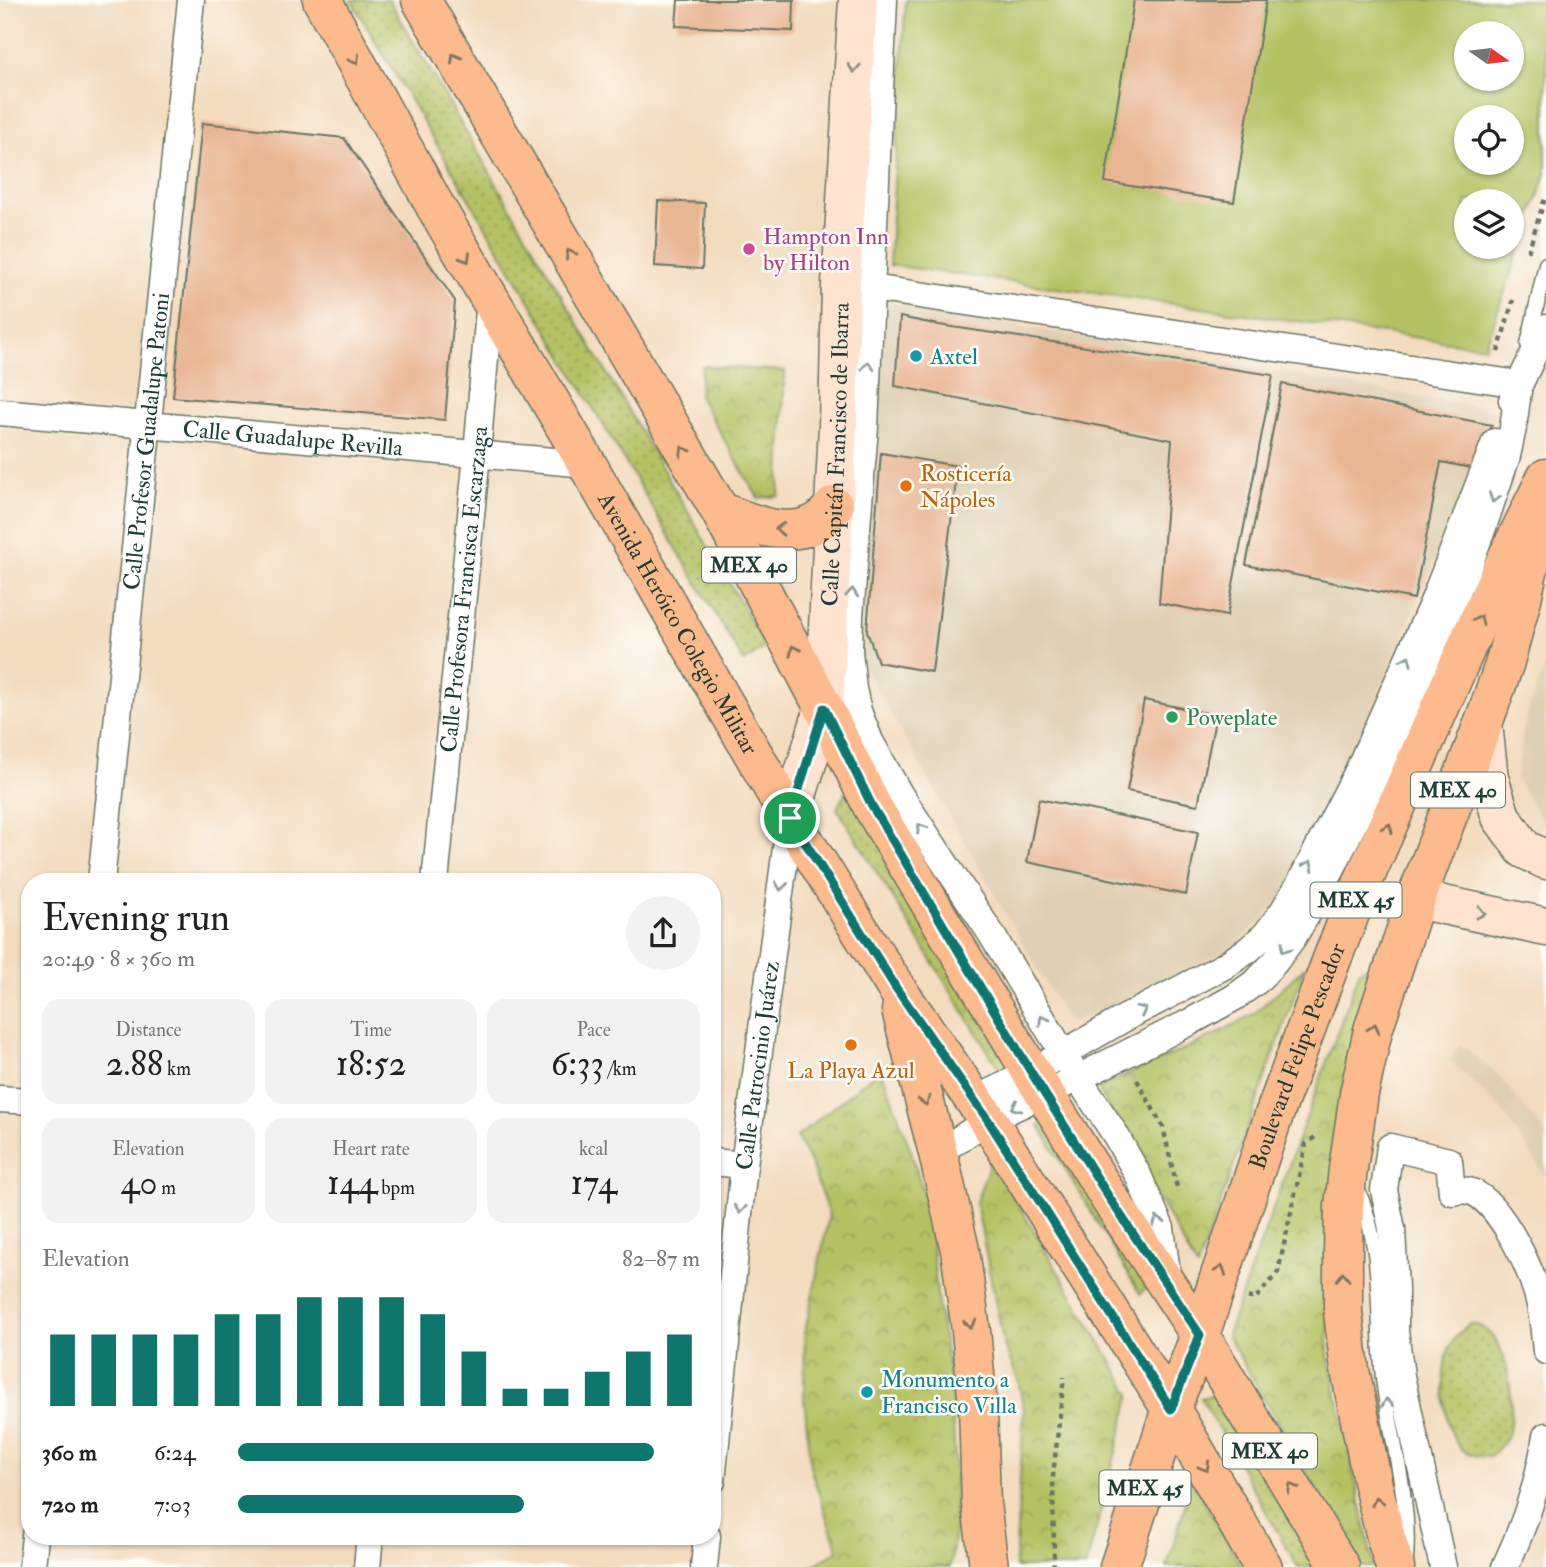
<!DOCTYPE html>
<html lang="en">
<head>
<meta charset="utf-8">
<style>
  :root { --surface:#fff; --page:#f2f2f2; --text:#222; --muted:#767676; --accent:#0f766e }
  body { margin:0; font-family:"IM FELL Double Pica",serif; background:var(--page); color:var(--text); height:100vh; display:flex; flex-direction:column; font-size:26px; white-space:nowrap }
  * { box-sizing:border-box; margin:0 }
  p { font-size:23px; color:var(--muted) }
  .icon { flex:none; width:38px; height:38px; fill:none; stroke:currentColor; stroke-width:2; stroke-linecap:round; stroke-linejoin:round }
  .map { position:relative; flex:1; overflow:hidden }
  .side { position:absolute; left:21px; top:873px; width:700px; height:672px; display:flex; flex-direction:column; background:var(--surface); border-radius:28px; box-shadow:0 2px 5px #0004 }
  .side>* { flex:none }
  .needle { width:46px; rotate:104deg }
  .buttons { position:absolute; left:1454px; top:21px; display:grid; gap:14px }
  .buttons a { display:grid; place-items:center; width:70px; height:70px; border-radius:50%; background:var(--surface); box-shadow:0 2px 5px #0004; font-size:35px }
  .pin { position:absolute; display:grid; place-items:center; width:60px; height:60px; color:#fff; margin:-30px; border:4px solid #fff; border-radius:50%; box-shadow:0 2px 7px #0007 }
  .round { display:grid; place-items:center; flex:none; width:74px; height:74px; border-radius:37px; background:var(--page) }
  .summary { display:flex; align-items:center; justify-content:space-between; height:119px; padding:0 21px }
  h1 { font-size:38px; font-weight:600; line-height:52px }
  .stats { display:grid; grid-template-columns:repeat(3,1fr); gap:10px; height:119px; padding:7px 21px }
  .stats div { display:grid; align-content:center; border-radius:18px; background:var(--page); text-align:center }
  .stats b { font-size:35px; font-weight:600 }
  .stats small { font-size:19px; font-weight:400 }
  .stats p { font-size:19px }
  .chart { height:196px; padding:14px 21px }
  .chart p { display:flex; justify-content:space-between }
  .chart svg { width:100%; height:126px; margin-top:7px; stroke:var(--accent); stroke-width:6 }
  ul { padding:0 21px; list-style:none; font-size:23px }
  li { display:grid; grid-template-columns:112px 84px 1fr; align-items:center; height:52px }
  li i { height:18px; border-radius:9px; background:var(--accent) }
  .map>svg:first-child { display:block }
</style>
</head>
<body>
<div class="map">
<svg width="1546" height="1567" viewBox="0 0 1546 1567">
  <defs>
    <pattern id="grass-dots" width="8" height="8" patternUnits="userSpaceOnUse" patternTransform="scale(1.75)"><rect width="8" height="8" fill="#b5c264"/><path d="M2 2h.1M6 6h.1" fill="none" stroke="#939f53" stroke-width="1.8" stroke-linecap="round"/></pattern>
    <pattern id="park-crowns" width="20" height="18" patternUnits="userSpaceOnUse" patternTransform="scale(1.75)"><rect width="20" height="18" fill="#b5c264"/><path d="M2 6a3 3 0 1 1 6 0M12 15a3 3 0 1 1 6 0" fill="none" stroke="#939f53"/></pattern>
  </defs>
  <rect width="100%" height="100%" fill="#fdfcf7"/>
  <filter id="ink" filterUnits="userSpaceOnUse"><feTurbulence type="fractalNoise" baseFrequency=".0143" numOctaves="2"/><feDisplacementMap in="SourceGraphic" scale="14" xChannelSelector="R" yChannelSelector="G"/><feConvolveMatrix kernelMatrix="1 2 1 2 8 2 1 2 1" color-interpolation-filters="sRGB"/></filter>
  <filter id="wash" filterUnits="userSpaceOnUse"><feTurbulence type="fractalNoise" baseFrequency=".00686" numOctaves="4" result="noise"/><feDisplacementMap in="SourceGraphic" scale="28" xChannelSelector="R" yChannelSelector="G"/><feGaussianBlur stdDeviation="1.57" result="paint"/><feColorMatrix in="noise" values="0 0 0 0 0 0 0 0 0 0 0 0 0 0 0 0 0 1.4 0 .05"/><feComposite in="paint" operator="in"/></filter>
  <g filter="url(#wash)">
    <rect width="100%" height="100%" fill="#f3dbbe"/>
    <g fill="#dfcfb2">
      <path d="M886,303L1497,411L1318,838L1290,888L1237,946L1149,989L1069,1023L858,657Z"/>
      <path d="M1546,664V826L1516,779L1526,716Z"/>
      <path d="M1460,1044L1497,1074L1546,1133V1177L1502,1110L1449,1060Z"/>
    </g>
    <g fill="url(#grass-dots)" stroke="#6a804c" stroke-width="2">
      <path d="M351,0H389L766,646L744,662Z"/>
      <path d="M848,787L1017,1064L1003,1075L837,808Z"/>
      <path d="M1050,1117L1151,1284L1140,1294L1039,1125Z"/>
      <path d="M1469,1324C1472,1325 1476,1324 1479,1326C1510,1337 1517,1410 1507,1436C1503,1445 1497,1450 1490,1457C1481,1457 1471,1456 1464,1451C1444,1437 1440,1377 1447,1355C1450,1343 1459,1332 1469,1324Z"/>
      <path d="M1218,1394L1319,1567H1298L1201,1398Z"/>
    </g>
    <g fill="url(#park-crowns)" stroke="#6a804c" stroke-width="2">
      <path d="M702,366L785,371L779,496L758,498L699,396Z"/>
      <path d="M1379,963L1329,1230L1328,1354L1374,1567H1362L1227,1335L1360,970Z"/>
      <path d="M1305,967L1197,1268L1098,1088L1217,1034L1254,1014Z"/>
      <path d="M881,1069L910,1148L928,1209L938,1305L951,1384L955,1463V1531L950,1567H815L814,1565L838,1551L811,1470L804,1397L805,1332L829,1215L811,1165L797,1137Z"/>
      <path d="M991,1159L1131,1394L1086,1567H1015L1024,1410L1018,1380L1004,1345L976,1203Z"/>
      <path d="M1192,1481L1242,1567H1167Z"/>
    </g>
    <path fill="#b5c264" stroke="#6a804c" stroke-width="2" fill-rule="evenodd" d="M906,0H1546V174L1485,347L889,265ZM1466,33H1512V79H1466ZM1466,117H1512V163H1466ZM1466,201H1512V247H1466Z"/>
    <g id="blocks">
      <g fill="#e9b693">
        <path d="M678,0H794L793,31L676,26Z"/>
        <path d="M1134,0H1266L1234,202L1105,182Z"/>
        <path d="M202,123L344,138L455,301L445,420L173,397Z"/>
        <path d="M658,201L705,203L702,269L655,266Z"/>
        <path d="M900,317L939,325L1273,375L1227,616L1159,603L1172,440L895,386Z"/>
        <path d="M1282,384L1492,425L1476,469L1441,462L1414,599L1246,565Z"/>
        <path d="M881,453L958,466L932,672L878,662L867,631Z"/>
        <path d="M1144,700L1216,715L1198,805L1127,791Z"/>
        <path d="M1039,799L1198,832L1186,895L1027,862Z"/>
      </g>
    </g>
  </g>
  <g filter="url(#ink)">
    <use href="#blocks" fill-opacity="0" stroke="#697464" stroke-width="2"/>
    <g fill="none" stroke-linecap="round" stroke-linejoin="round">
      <g stroke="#697464" stroke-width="17">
        <g id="lane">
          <path d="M1528,344L1546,264"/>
          <path d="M1357,1189C1385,1248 1376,1315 1383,1378C1390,1439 1411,1498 1406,1559"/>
        </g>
      </g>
      <g stroke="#697464" stroke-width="29">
        <g id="street">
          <path d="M884,0L865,427L850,616L849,651L853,689L858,711L870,741L900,795L990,932L1078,1078L1115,1134L1138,1175L1161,1228L1168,1280"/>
          <path d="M841,285L872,288L1519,384L1513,428L1507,456L1482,530L1462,583L1406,714L1334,864L1315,901L1292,939L1275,962L1257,981L1235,997L1190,1022L1078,1078L988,1120L938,1153"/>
          <path d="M1512,400L1546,328"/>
          <path id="s1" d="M0,412L587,464"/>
          <path id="s2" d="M101,882L191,0"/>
          <path id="s3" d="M435,882L477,454L490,298"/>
          <path d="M0,1099L30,1101"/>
          <path d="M974,1100L1031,1072L1125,1018L1224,966L1248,950L1266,934L1283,911L1300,883L1358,771L1434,600L1495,442"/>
          <path d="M712,1162L744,1165"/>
          <path id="s4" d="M712,1481L744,1165L790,818"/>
          <path d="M32,1567L35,1536"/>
          <path d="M367,1567L370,1536"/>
          <path d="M704,1567L707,1536"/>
          <path d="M1443,1567L1401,1376L1395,1331V1288L1392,1229L1384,1190L1390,1147L1449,1161L1452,1192C1457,1191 1464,1190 1469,1191C1497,1198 1527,1261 1535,1287C1542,1307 1544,1330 1546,1351"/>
          <path d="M1505,1567C1525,1525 1539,1482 1546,1436"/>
        </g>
      </g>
      <g stroke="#697464" stroke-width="41">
        <g id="secondary">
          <path d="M1483,724L1489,778L1501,817L1524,849L1546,860"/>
          <path id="s5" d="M790,818L824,708L838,426L841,285L858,0"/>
          <path d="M1416,899L1546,927"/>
        </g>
      </g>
      <g stroke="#697464" stroke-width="41">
        <g id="primary">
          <path id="s6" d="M322,0L434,204L587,464L790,818L896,988L988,1120L1171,1409L1263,1567"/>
          <path d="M421,0L720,511L824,708L872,806L1031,1072L1110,1199L1200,1335L1340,1567"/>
          <path d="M720,511C750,523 787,540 818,522C824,518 829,511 834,506"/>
          <path d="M901,1010L938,1153L960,1250L971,1330L978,1407L981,1504L989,1567"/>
          <path id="s7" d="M1119,1567L1171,1409L1200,1335L1274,1115L1332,959L1362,884L1471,637L1504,564L1546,478"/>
          <path d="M1395,1567L1386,1538L1373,1485L1350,1370L1343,1312V1251L1344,1206L1348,1169L1359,1094L1373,1030L1416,899L1483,724L1504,665L1522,599L1538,526"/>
        </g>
      </g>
      <g stroke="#697464" stroke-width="4.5" stroke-dasharray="5 5" stroke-linecap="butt">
        <path d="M1528,252L1546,195"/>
        <path d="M1498,352L1513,300"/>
        <path d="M1137,1080L1163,1127L1178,1192"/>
        <path d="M1248,1297L1255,1299L1278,1272L1306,1144L1319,1134"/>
        <path d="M1052,1567L1054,1563L1053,1476L1064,1377"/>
      </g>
      <use href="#lane" stroke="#fff" stroke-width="14"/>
      <use href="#street" stroke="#fff" stroke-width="26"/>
      <use href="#secondary" stroke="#fee3d1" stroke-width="38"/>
      <use href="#primary" stroke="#fcba8d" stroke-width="38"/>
    </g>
    <defs><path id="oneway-chevron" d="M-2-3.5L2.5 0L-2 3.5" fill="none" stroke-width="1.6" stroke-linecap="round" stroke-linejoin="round" transform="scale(1.75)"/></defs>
    <g stroke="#82755c">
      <use href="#oneway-chevron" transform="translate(455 58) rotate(-120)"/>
      <use href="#oneway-chevron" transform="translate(355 60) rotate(61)"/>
      <use href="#oneway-chevron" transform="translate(570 254) rotate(-120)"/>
      <use href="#oneway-chevron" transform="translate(466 258) rotate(59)"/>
      <use href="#oneway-chevron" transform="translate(684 451) rotate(-121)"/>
      <use href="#oneway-chevron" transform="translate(780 529) rotate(-176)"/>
      <use href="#oneway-chevron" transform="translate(1479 620) rotate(-66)"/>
      <use href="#oneway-chevron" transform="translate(794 650) rotate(-118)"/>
      <use href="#oneway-chevron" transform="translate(1388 828) rotate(-66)"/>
      <use href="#oneway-chevron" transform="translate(1374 1028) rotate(-74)"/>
      <use href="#oneway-chevron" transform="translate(925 1101) rotate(76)"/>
      <use href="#oneway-chevron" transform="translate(1221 1270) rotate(-72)"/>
      <use href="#oneway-chevron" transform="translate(1343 1277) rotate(-90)"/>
      <use href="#oneway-chevron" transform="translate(970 1324) rotate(83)"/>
      <use href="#oneway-chevron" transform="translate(1205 1467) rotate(60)"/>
      <use href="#oneway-chevron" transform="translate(1292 1488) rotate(-121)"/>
      <use href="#oneway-chevron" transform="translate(1377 1501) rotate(-104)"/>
    </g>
    <g stroke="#8e9082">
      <use href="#oneway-chevron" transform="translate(854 68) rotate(93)"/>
      <use href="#oneway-chevron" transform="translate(1481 913) rotate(12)"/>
    </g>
    <g stroke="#8f9e9a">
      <use href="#oneway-chevron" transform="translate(868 366) rotate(-87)"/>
      <use href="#oneway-chevron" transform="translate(1494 498) rotate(109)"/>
      <use href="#oneway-chevron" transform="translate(852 593) rotate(-86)"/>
      <use href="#oneway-chevron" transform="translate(1407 660) rotate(-66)"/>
      <use href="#oneway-chevron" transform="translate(921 828) rotate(-122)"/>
      <use href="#oneway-chevron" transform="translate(1309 865) rotate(-64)"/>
      <use href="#oneway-chevron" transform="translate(781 886) rotate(98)"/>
      <use href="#oneway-chevron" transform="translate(1285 948) rotate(126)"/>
      <use href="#oneway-chevron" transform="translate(1142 1010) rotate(-27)"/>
      <use href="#oneway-chevron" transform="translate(1043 1020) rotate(-121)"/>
      <use href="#oneway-chevron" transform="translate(1016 1107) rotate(155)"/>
      <use href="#oneway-chevron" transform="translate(740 1209) rotate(96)"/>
      <use href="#oneway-chevron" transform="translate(1158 1221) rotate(-108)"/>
      <use href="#oneway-chevron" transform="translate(1387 1403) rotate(-98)"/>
    </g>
  </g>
  <g fill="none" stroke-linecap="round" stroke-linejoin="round" filter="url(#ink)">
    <g stroke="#fff" stroke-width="14">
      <path id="route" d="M824,708L872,806L1031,1072L1110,1199L1200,1335L1171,1409L988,1120L896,988L790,818Z"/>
    </g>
    <use href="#route" stroke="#0f766e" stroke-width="9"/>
  </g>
  <circle fill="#d1479c" stroke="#fdfcf7" stroke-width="2.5" cx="749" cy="249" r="7"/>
  <g fill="#0f9aa8" stroke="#fdfcf7" stroke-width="2.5">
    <circle cx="916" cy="356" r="7"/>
    <circle cx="867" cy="1392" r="7"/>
  </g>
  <g fill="#e8710a" stroke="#fdfcf7" stroke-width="2.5">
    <circle cx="906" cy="486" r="7"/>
    <circle cx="851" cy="1045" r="7"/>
  </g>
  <circle fill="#2e9e5b" stroke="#fdfcf7" stroke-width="2.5" cx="1172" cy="717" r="7"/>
  <g text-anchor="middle" stroke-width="5" stroke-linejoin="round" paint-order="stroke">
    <g fill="#fdfcf7" stroke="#62766e" stroke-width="2">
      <rect x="702" y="547.5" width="94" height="35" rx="5"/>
      <rect x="1411" y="772.5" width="94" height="35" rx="5"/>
      <rect x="1310.5" y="882.5" width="91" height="35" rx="5"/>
      <rect x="1223" y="1433.5" width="94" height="35" rx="5"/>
      <rect x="1099.5" y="1470.5" width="91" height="35" rx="5"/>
    </g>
    <g font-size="21" font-weight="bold" fill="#1f3d34">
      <text x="749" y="572">MEX 40</text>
      <text x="1458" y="797">MEX 40</text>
      <text x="1356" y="907">MEX 45</text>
      <text x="1270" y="1458">MEX 40</text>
      <text x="1145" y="1495">MEX 45</text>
    </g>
    <g font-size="23" fill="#b23c85" stroke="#fdfcf7" text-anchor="start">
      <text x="763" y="244">Hampton Inn<tspan x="763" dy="26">by Hilton</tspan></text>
    </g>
    <g font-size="23" fill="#0d838f" stroke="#fdfcf7" text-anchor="start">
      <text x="930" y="364">Axtel</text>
      <text x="881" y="1387">Monumento a<tspan x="881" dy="26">Francisco Villa</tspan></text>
    </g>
    <g font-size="23" fill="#1f3d34" stroke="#fdfcf7">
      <text dy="8" stroke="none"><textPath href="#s1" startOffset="294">Calle Guadalupe Revilla</textPath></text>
      <text dy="8" stroke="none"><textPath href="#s2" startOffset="443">Calle Profesor Guadalupe Patoni</textPath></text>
      <text dy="8" stroke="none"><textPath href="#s5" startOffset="369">Calle Capitán Francisco de Ibarra</textPath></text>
      <text dy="8" stroke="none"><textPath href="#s3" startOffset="294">Calle Profesora Francisca Escarzaga</textPath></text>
      <text dy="8" stroke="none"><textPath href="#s6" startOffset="718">Avenida Heróico Colegio Militar</textPath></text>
      <text dy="8" stroke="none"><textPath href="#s7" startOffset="541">Boulevard Felipe Pescador</textPath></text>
      <text dy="8" stroke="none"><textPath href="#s4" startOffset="418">Calle Patrocinio Juárez</textPath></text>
    </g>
    <g font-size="23" fill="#c56008" stroke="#fdfcf7" text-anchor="start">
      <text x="920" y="481">Rosticería<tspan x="920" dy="26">Nápoles</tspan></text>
      <text x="851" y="1078" text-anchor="middle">La Playa Azul</text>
    </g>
    <g font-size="23" fill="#27864d" stroke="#fdfcf7" text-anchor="start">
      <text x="1186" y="725">Poweplate</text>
    </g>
  </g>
</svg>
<div class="buttons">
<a><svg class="needle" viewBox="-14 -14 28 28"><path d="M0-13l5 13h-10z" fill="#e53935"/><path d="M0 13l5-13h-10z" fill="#767676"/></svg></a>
<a><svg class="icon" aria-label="locate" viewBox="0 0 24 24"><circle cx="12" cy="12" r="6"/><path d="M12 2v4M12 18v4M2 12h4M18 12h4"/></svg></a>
<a><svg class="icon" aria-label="layers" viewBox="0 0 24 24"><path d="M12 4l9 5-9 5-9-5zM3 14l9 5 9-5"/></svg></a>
</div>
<div class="pin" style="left:790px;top:818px;background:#1e9e55"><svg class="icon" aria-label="arrive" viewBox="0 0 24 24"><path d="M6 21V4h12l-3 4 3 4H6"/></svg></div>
<section class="side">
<div class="summary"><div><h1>Evening run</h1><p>20:49 · 8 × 360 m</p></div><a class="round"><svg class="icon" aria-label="share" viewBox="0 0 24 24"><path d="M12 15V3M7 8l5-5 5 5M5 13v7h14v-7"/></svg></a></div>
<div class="stats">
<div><p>Distance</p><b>2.88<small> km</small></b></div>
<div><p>Time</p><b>18:52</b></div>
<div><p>Pace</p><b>6:33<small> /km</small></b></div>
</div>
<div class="stats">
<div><p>Elevation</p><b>40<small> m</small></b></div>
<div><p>Heart rate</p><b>144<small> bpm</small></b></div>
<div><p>kcal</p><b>174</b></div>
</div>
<div class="chart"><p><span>Elevation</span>82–87 m</p>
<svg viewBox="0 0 160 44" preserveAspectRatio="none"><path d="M5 44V19M15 44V19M25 44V19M35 44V19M45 44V12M55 44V12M65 44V6M75 44V6M85 44V6M95 44V12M105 44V25M115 44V38M125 44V38M135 44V32M145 44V25M155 44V19"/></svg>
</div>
<ul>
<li><b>360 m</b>6:24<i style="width:90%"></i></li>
<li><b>720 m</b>7:03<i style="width:62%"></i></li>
</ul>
</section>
</div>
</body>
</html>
